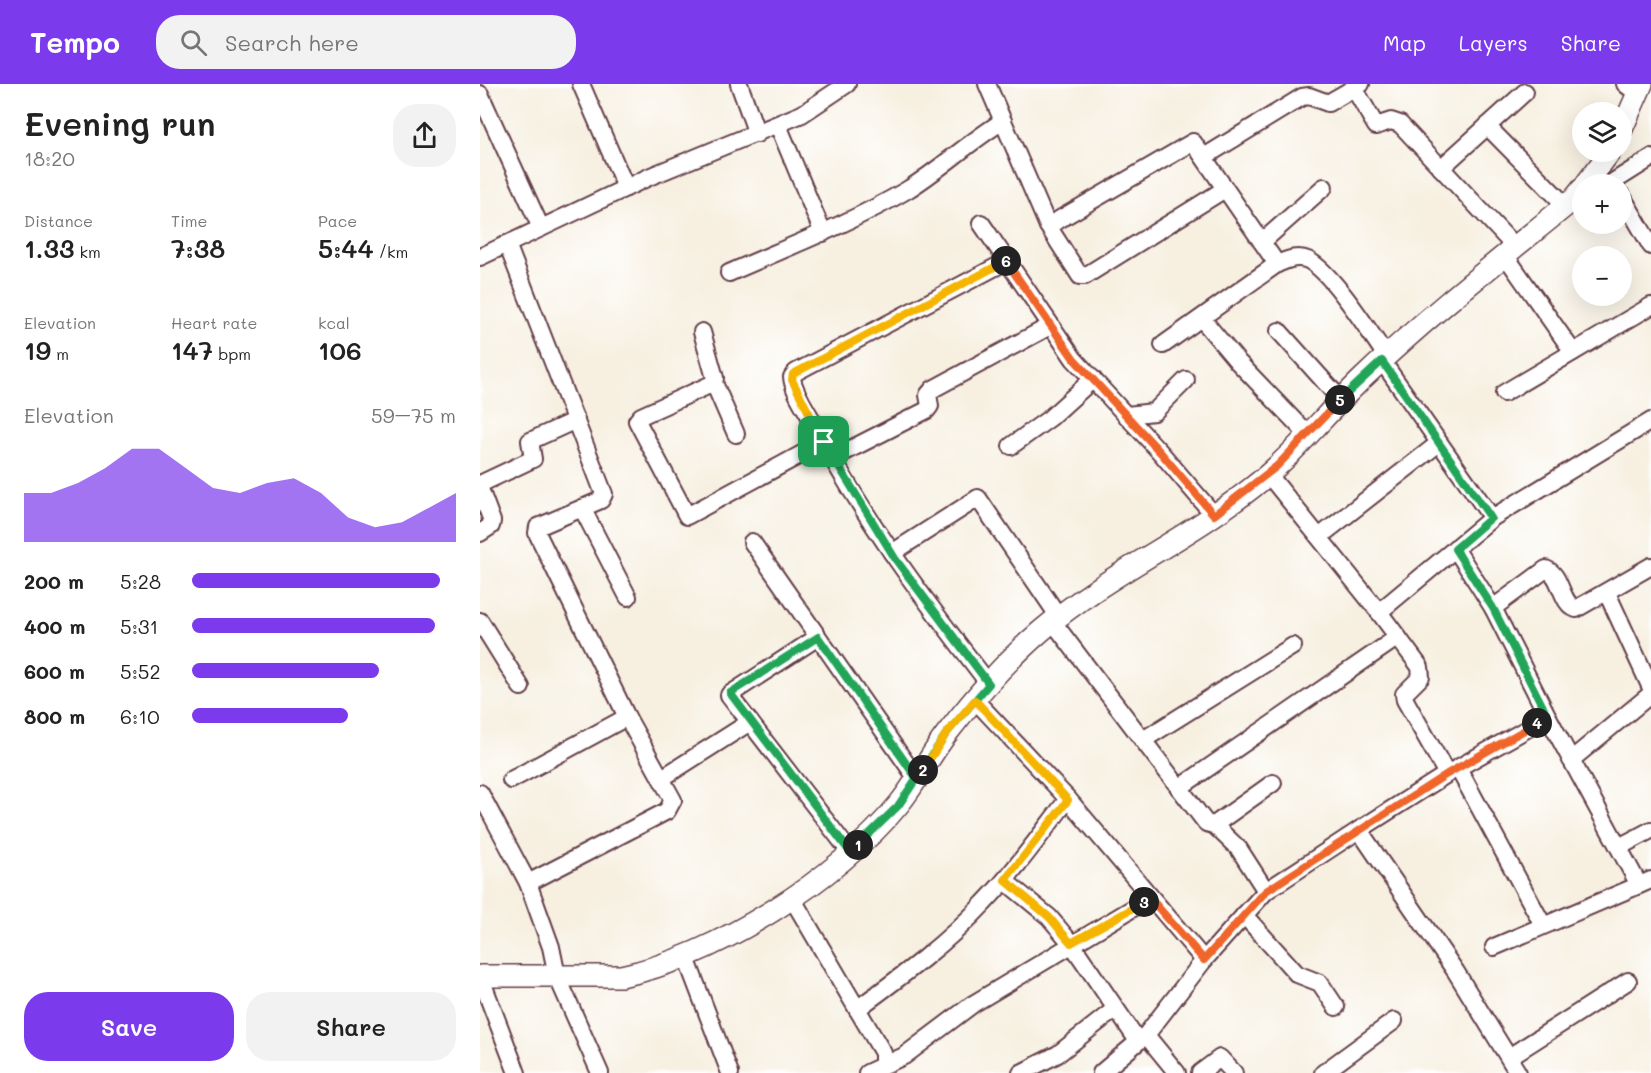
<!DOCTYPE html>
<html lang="en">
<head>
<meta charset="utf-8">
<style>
  :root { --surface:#fff; --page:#f2f2f2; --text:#222; --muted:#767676; --accent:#7c3aed }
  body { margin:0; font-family:Mali,sans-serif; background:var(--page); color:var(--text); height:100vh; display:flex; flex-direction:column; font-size:22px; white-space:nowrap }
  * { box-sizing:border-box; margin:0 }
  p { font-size:20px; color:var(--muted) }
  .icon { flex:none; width:33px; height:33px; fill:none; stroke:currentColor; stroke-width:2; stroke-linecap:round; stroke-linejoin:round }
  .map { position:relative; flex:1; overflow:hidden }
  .side { display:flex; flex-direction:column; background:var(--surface); width:480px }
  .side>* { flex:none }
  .tools { position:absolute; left:1092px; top:18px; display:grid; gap:12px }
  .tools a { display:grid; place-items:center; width:60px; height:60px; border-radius:50%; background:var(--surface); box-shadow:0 6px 24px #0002; font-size:30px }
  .pin { position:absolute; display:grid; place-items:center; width:51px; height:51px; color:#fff; margin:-26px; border-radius:12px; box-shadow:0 3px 9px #0006 }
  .km { position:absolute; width:30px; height:30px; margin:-15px; border-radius:50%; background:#222; color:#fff; font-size:16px; line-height:30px; text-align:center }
  .round { display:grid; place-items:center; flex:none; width:63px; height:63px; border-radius:24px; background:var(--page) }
  .overview { display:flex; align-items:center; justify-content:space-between; height:102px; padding:0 24px }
  h1 { font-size:33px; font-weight:600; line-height:45px }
  .metrics { display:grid; grid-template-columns:repeat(3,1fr); gap:9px; height:102px; padding:6px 24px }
  .metrics div { display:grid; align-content:center }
  .metrics b { font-size:26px; font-weight:600 }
  .metrics small { font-size:16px; font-weight:400 }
  .metrics p { font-size:16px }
  .chart { height:168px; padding:12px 24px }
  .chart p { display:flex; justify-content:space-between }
  .chart svg { width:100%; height:108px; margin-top:6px; fill:var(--accent); opacity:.7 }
  .cta { display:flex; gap:12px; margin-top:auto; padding:12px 24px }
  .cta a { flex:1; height:69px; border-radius:24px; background:var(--accent); color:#fff; font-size:24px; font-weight:600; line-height:69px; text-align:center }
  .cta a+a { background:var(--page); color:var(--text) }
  ul { padding:0 24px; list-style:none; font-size:20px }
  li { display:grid; grid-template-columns:96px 72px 1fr; align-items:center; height:45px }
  li i { height:15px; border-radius:8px; background:var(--accent) }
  header { display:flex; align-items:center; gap:36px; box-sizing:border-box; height:84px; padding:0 30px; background:var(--accent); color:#fff }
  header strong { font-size:28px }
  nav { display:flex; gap:33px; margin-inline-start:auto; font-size:21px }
  .search { width:420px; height:54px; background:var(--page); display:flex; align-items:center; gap:15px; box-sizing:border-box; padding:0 21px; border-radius:24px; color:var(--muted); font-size:22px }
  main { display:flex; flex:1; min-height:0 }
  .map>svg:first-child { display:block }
</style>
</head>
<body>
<header>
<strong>Tempo</strong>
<div class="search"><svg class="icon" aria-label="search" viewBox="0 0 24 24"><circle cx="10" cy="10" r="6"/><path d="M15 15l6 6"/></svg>Search here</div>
<nav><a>Map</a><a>Layers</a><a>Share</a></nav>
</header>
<main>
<section class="side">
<div class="overview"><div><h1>Evening run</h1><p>18:20</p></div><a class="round"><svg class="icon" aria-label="share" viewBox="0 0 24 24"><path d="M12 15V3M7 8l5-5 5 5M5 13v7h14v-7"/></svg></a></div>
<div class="metrics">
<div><p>Distance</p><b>1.33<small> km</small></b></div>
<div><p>Time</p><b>7:38</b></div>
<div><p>Pace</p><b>5:44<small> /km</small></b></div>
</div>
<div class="metrics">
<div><p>Elevation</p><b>19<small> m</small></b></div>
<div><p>Heart rate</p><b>147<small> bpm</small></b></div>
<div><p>kcal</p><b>106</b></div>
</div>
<div class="chart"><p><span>Elevation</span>59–75 m</p>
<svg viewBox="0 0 160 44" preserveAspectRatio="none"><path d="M0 44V24L10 24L20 20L30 14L40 6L50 6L60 14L70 22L80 24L90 20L100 18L110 24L120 34L130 38L140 36L150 30L160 24V44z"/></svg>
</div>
<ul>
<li><b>200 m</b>5:28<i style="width:94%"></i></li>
<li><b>400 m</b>5:31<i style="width:92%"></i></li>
<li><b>600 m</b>5:52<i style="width:71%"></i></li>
<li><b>800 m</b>6:10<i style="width:59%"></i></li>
</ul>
<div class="cta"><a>Save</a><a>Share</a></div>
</section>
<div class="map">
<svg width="1171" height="989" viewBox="0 0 1171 989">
  <rect width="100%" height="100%" fill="#fff"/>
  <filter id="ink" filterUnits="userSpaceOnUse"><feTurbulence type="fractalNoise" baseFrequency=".0167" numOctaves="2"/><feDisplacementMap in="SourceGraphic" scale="12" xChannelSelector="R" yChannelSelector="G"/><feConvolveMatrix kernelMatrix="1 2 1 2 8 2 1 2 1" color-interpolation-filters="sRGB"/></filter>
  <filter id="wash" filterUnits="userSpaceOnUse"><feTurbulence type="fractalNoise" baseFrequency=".008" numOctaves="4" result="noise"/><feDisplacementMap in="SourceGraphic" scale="24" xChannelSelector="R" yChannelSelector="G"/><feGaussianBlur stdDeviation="1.35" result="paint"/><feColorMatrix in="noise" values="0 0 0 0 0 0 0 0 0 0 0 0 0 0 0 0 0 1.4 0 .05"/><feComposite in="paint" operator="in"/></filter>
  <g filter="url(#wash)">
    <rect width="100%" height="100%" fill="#f7f0e1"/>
  </g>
  <g filter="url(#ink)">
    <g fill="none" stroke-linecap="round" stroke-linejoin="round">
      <g stroke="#643e46" stroke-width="20">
        <g id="minor">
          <path d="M101,0L146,104"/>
          <path d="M259,0L277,50"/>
          <path d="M507,0L568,142L600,192H605L745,105"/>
          <path d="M1145,0L1158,10"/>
          <path d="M874,4L896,42L911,37L920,40L1035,163"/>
          <path d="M0,10L61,144"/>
          <path d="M298,41L343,149"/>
          <path d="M1007,42L1086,122"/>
          <path d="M724,73L822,13L829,12L848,19L881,0"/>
          <path d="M961,84L1045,8"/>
          <path d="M1133,98L1171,74"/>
          <path d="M1142,112L1171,162"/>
          <path d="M501,139L594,275L681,369L734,431"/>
          <path d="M568,142L713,58L797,180"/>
          <path d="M782,158L844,103"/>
          <path d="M27,160L124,410L121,416L58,443L57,449L147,633L193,716L187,727L48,799"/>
          <path d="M1025,171L1093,268"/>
          <path d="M0,173L171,92L322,30L367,0"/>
          <path d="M249,189C308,163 371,139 427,106C461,85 490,57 523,37"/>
          <path d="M722,235L758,278L827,350"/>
          <path d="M799,247L861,316"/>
          <path d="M222,248L235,294L234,299L161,332L157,337L207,432L344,358"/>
          <path d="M683,261L797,180C807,176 817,171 828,176C853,189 890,249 907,273"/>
          <path d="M902,277L1012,434"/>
          <path d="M234,299L256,350"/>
          <path d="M1024,309L1171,222"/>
          <path d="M647,331L674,328L706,296"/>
          <path d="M531,362L570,334L613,295"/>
          <path d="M353,374L447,326L450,322L448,311L453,305L570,242"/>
          <path d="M788,390L899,528L940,583L941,593L924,610L925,616L967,690"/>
          <path d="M0,400L53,375L50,357L96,336"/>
          <path d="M0,405L12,437L11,442L0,449"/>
          <path d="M102,424L148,513"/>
          <path d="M839,453L959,359"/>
          <path d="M272,458L437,695"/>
          <path d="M975,464L1013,524L1068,633L1159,801"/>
          <path d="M412,469L498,414L579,533"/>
          <path d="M1127,509L1171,604"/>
          <path d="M1013,524L1066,485C1082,491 1080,519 1096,525L1171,482"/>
          <path d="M899,528L1012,434L1171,337"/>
          <path d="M0,537L41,603"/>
          <path d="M573,538L726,739L734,741L793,699"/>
          <path d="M338,553L249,611L370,768"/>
          <path d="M509,600C445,517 381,432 333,338C326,325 313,307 312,293L316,288L527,177"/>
          <path d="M495,616L588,715L724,876"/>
          <path d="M663,656L813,562"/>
          <path d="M1091,676L1171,610"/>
          <path d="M978,684L1063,841"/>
          <path d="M182,694L270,638"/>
          <path d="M31,696L147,633"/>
          <path d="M699,704L918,553"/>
          <path d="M0,709L48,799L71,863L77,892L120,989"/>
          <path d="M734,741L759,765L786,807"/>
          <path d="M879,746L967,690L1068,633"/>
          <path d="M1139,763L1171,746"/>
          <path d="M525,797L569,833L591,859L658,957"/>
          <path d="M312,814L403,969V980L398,988"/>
          <path d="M764,831L817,890L840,899L856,923"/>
          <path d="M1014,863L1171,796"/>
          <path d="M205,871L250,989"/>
          <path d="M0,892L37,989"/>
          <path d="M377,925C422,892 467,859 504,819C535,787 561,750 588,715"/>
          <path d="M666,951L697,989"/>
          <path d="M1029,973L1148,897"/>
          <path d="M387,989L424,972L493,920L670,814"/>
          <path d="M541,989L578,970L635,925"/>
          <path d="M621,989L666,951L724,876L786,807L879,746L976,888L1038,989"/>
          <path d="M720,989L740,974L754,989"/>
          <path d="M843,989L914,937"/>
        </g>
      </g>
      <g stroke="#643e46" stroke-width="24">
        <g id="tertiary">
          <path d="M1142,45L1162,0"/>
          <path d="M1106,100L1130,68"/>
          <path d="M0,892H141C235,873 358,795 419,720C437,698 450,671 468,648C495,613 527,576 561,547C626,491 706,456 773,403C814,371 846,329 884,293C950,230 1023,173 1094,115L1102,105"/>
        </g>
      </g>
      <use href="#minor" stroke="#fff" stroke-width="16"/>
      <use href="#tertiary" stroke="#fff" stroke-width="21"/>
    </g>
  </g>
  <g fill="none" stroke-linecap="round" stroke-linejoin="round" filter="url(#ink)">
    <g stroke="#fff" stroke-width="12">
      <path id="split-1" d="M344,358L416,476L509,600L466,650L418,722L378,761"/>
    </g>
    <g stroke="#fff" stroke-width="12">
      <path id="split-2" d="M378,761L370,768L250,609L338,553L437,695L443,686"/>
    </g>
    <g stroke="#fff" stroke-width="12">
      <path id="split-3" d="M443,686L466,650L495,616L588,716L525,796L569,833L591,859L664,818"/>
    </g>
    <g stroke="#fff" stroke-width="12">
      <path id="split-4" d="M664,818L670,814L724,876L786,807L967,690L1057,639"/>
    </g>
    <g stroke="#fff" stroke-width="12">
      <path id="split-5" d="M860,316L902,277L1011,434L975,465L1013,524L1068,633L1057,639"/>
    </g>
    <g stroke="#fff" stroke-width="12">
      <path id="split-6" d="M526,177L594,275L681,369L734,431L797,382L860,316"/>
    </g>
    <g stroke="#fff" stroke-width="12">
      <path id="split-7" d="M344,358L312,296L313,290L526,177"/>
    </g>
    <use href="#split-1" stroke="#22a559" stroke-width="8"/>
    <use href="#split-2" stroke="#22a559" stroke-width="8"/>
    <use href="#split-3" stroke="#f5b400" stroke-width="8"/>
    <use href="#split-4" stroke="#f0652b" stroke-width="8"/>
    <use href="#split-5" stroke="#22a559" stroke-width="8"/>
    <use href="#split-6" stroke="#f0652b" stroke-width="8"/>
    <use href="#split-7" stroke="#f5b400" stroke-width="8"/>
  </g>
</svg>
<div class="tools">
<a><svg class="icon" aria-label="layers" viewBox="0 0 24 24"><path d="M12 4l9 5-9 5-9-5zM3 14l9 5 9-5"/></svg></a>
<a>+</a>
<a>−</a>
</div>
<div class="pin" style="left:344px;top:358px;background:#1e9e55"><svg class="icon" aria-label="arrive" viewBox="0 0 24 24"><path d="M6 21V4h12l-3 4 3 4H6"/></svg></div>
<b class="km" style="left:378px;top:761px">1</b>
<b class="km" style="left:443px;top:686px">2</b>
<b class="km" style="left:664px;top:818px">3</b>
<b class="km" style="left:1057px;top:639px">4</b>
<b class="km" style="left:860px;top:316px">5</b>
<b class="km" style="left:526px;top:177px">6</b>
</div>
</main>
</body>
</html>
